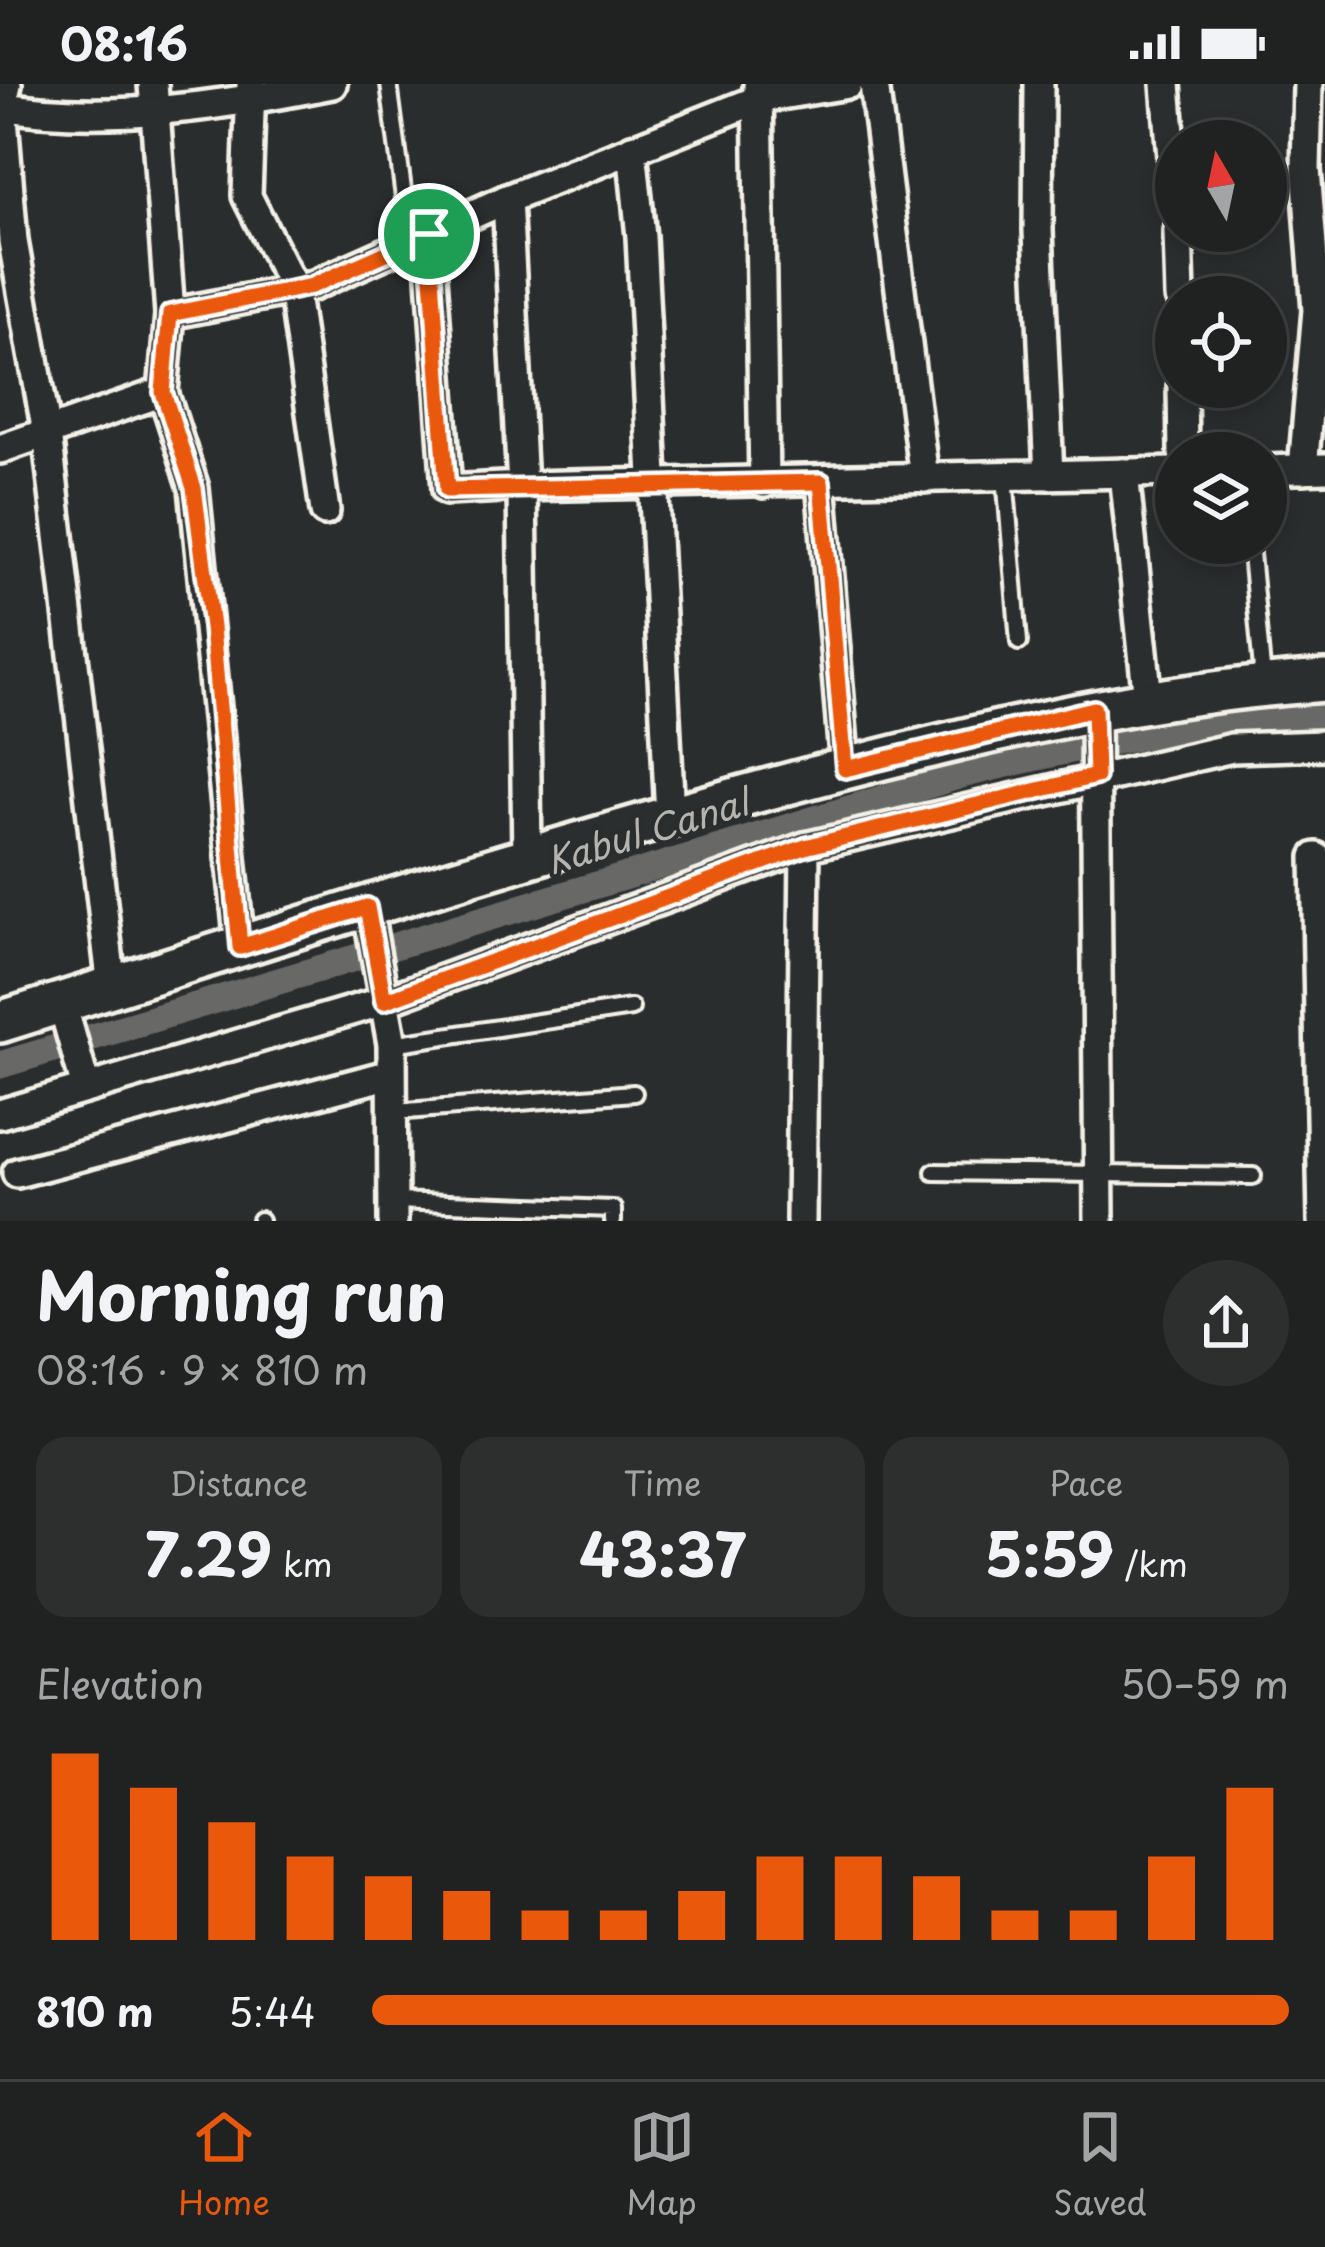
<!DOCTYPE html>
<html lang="en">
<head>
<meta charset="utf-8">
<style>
  :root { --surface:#202222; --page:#2d2f2f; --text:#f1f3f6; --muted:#a2a4a5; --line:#3d3f40; --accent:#ea580c }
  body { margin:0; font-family:"Playpen Sans",sans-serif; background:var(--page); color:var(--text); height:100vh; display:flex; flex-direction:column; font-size:45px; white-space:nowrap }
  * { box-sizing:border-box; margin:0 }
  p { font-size:39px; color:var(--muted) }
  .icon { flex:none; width:66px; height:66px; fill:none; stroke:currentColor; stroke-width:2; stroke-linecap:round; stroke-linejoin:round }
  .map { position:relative; height:1137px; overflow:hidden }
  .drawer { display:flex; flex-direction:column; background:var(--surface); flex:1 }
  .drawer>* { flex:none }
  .needle { width:78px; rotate:351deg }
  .buttons { position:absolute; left:1155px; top:36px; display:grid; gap:24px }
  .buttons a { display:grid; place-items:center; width:132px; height:132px; border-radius:50%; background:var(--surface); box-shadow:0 6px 18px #0003,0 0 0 3px var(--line); font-size:60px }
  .pin { position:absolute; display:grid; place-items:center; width:102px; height:102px; color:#fff; margin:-51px; border:6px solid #fff; border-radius:50%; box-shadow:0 3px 12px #0007 }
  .round { display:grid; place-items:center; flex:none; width:126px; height:126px; border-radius:63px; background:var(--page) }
  .headline { display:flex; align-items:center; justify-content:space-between; height:204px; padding:0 36px }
  h1 { font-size:66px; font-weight:700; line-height:90px }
  .figures { display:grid; grid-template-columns:repeat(3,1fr); gap:18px; height:204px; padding:12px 36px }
  .figures div { display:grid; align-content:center; border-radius:30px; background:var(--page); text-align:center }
  .figures b { font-size:60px; font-weight:700 }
  .figures small { font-size:33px; font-weight:400 }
  .figures p { font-size:33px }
  .chart { height:336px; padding:24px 36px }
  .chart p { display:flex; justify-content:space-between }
  .chart svg { width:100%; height:216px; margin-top:12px; stroke:var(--accent); stroke-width:6 }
  ul { padding:0 36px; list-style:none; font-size:39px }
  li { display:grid; grid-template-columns:192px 144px 1fr; align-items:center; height:90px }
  li i { height:30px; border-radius:15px; background:var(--accent) }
  .status { display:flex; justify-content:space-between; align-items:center; height:84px; padding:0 60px; background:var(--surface); direction:ltr }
  .status svg { height:33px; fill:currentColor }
  .dock { display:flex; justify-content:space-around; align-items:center; height:168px; border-top:3px solid var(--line); background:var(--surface); font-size:33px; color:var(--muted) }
  .dock a { display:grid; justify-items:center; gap:6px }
  .dock .selected { color:var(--accent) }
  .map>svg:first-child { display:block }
</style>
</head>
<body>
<div class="status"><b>08:16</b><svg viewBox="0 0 49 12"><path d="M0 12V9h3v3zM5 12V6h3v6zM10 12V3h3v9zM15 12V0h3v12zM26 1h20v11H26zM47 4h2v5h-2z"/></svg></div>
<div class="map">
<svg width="1325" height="1137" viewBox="0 0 1325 1137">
  <rect width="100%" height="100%" fill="#2a2d2e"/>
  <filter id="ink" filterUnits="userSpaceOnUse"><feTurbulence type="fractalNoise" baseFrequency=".00833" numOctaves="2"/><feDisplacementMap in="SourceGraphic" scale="24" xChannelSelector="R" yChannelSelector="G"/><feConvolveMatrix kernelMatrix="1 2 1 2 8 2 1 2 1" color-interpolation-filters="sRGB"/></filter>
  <g filter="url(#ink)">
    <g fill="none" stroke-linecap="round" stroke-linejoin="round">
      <path stroke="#676866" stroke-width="27" d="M0,981L958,692C1080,661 1199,638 1325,632"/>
      <g stroke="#f4f1e8" stroke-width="22">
        <g id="lane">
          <path d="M389,0L410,159"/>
          <path d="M1005,392L1019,558"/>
          <path d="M1250,459L1263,596"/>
          <path d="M392,960L631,924"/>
          <path d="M394,1028L634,1009"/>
          <path d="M934,1088L1253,1092"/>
          <path d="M395,1117L613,1125V1137"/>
          <path d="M260,1137V1136"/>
        </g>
      </g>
      <g stroke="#f4f1e8" stroke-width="36">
        <g id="street">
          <path d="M7,0L2,22L13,157L47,349L112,904"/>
          <path d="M153,0L170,230L163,308L194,404L240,863"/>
          <path d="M251,0L247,112L293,203L325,427"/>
          <path d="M874,0L924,394"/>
          <path d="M1039,0L1038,147L1049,391"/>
          <path d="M1166,0L1176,123"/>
          <path d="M758,2L764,399"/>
          <path d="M0,22C107,40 227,21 332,0"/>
          <path d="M632,65L641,153L670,732"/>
          <path d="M1178,147L1180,213"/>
          <path d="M429,150L447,406L522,402L507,115"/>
          <path d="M170,230L312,202L507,115L762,14L848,0"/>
          <path d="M1182,303L1183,369"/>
          <path d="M0,365L163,308"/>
          <path d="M1303,385L1317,226L1306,85L1308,0"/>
          <path d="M1266,386L1325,384"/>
          <path d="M1124,389L1148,615"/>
          <path d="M821,397L845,685"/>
          <path d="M1095,625L1099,1137"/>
          <path d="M527,772L522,402L1176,388"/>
          <path d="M1316,773L1323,1137"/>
          <path d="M367,823L392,960L393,1137"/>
          <path d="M62,919L86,1004"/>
          <path d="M0,1030L384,917L805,763L1232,664L1325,661"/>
          <path d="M17,1089L391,990"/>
          <path d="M801,1137L805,763"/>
        </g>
      </g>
      <g stroke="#f4f1e8" stroke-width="48">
        <path id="secondary" d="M0,938C254,858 507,776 765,706C950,656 1133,610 1325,597"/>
      </g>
      <use href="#lane" stroke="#2a2d2e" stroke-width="14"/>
      <use href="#street" stroke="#2a2d2e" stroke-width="27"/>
      <use href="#secondary" stroke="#2a2d2e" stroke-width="39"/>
    </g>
  </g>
  <g fill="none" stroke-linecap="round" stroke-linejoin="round" filter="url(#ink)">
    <g stroke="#fff" stroke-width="24">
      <path id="route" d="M429,150L447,406L821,398L845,685L1094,625L1096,692L805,763L384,917L367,823L240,863L212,543L194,404L163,308L170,230L312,202Z"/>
    </g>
    <use href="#route" stroke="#ea580c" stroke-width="15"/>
  </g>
  <g text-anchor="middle" stroke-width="9" stroke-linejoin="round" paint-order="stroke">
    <g font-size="36" font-style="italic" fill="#b5b3ae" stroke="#2a2d2e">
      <text transform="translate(647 748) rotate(-17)" y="13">Kabul Canal</text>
    </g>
  </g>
</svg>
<div class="buttons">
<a><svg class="needle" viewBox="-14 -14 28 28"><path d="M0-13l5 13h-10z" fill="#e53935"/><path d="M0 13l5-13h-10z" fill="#a2a4a5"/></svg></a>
<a><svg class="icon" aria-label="locate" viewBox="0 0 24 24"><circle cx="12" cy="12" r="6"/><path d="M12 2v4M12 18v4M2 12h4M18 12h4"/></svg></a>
<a><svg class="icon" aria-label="layers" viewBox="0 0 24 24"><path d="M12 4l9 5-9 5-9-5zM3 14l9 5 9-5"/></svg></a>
</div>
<div class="pin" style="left:429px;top:150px;background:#1e9e55"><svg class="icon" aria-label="arrive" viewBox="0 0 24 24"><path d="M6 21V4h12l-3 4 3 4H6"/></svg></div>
</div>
<section class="drawer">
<div class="headline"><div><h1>Morning run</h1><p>08:16 · 9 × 810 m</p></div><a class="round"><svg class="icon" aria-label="share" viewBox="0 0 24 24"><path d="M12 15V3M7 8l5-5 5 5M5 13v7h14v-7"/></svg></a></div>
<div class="figures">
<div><p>Distance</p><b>7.29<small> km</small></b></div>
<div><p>Time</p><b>43:37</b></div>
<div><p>Pace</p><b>5:59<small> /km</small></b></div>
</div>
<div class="chart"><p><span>Elevation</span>50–59 m</p>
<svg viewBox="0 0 160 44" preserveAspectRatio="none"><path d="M5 44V6M15 44V13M25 44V20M35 44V27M45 44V31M55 44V34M65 44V38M75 44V38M85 44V34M95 44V27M105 44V27M115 44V31M125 44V38M135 44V38M145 44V27M155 44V13"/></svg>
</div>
<ul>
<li><b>810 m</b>5:44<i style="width:100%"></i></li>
</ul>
</section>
<nav class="dock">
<a class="selected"><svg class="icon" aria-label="home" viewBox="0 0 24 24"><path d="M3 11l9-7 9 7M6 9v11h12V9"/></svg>Home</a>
<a><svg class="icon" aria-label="map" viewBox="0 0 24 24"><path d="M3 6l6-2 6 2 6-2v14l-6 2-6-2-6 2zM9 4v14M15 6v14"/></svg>Map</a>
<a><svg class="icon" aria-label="saved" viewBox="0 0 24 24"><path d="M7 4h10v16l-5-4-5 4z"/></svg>Saved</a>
</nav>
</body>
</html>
